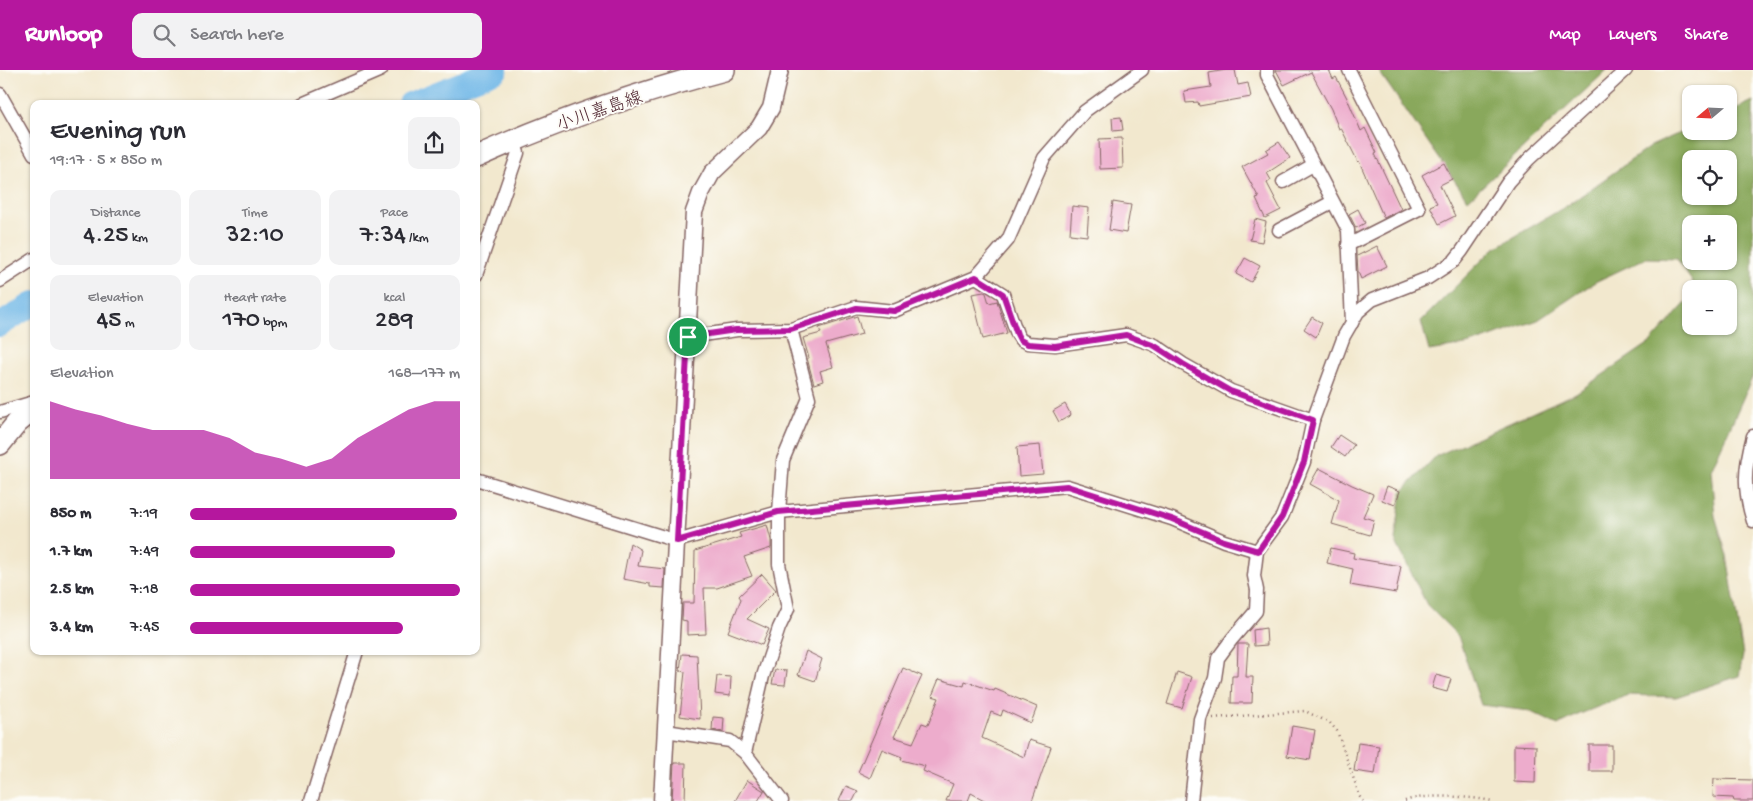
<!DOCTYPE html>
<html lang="en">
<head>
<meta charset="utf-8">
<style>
  :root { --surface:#fff; --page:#f2f2f3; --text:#2b2b33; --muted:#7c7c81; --accent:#b5179e }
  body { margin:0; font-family:"Gochi Hand","Klee One",sans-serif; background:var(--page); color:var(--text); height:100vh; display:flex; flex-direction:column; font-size:19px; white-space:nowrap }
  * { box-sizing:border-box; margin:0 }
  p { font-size:16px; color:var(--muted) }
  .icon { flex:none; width:28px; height:28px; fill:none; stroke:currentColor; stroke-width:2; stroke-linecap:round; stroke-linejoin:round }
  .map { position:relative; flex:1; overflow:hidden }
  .sheet { position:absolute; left:30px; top:30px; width:450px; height:555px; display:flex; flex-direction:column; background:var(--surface); border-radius:10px; box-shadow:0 1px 4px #0004 }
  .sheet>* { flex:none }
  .needle { width:32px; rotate:251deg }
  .buttons { position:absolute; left:1682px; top:15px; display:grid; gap:10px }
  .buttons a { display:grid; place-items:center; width:55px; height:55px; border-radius:10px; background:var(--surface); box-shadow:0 1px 4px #0004; font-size:25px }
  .pin { position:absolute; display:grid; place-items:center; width:42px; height:42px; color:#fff; margin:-21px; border:2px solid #fff; border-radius:50%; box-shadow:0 1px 5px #0007 }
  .round { display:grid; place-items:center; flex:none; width:52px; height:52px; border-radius:10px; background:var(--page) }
  .head { display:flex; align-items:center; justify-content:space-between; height:85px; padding:0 20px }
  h1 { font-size:28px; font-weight:600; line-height:38px }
  .stats { display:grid; grid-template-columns:repeat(3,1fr); gap:8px; height:85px; padding:5px 20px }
  .stats div { display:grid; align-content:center; border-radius:10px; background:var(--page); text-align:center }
  .stats b { font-size:25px; font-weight:600 }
  .stats small { font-size:14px; font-weight:400 }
  .stats p { font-size:14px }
  .chart { height:140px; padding:10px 20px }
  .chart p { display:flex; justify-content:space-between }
  .chart svg { width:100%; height:90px; margin-top:5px; fill:var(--accent); opacity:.7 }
  ul { padding:0 20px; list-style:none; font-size:16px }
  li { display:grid; grid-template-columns:80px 60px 1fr; align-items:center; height:38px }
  li i { height:12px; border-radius:6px; background:var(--accent) }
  header { display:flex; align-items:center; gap:30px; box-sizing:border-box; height:70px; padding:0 25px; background:var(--accent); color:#fff }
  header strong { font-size:24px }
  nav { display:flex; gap:28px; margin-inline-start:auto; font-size:18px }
  .search { width:350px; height:45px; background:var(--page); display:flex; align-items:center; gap:12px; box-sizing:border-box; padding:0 18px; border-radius:10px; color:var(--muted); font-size:19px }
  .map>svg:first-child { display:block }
</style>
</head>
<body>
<header>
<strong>Runloop</strong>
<div class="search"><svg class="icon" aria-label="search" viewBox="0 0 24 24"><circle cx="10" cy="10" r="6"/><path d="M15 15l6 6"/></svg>Search here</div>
<nav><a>Map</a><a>Layers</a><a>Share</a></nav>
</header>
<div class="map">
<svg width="1753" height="731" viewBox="0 0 1753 731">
  <rect width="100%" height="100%" fill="#fdfcf7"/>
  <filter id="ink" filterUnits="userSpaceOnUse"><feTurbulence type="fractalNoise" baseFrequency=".02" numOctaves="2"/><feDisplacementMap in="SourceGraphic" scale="10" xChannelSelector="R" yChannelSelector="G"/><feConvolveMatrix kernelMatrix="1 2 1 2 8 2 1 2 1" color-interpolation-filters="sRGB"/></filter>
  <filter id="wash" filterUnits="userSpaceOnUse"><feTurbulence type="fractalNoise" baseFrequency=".0096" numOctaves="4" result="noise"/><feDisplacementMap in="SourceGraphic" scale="20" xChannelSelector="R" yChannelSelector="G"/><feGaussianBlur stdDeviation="1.12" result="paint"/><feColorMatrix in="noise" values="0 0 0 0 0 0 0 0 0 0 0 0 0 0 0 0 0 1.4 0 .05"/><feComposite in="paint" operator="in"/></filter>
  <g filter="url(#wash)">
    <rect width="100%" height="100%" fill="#f2e8ce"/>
    <g fill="#89a85c" stroke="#6a6444" fill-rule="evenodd">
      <path d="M1378,0H1607L1468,130Z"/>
      <path d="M1753,31V306L1711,400L1715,446L1727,486L1743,585L1739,606L1676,627L1628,625L1580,644L1558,655L1529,641L1481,635L1458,566L1427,535L1395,470L1402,422L1436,386L1576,323L1651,272L1691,227V256H1729V219H1697L1677,189L1646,188L1595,212L1538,250L1471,274L1429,281L1421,251L1492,180L1568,135L1651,76L1691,58V61H1729V42ZM1691,89H1729V126H1691ZM1691,154H1729V191H1691Z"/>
    </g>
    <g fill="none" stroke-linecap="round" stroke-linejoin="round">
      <g stroke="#6fb7e7" stroke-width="24">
        <path d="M410,34L496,0"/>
        <path d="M0,255L34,233"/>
      </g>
    </g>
    <g id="blocks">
      <g fill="#edaccc">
        <path d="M1226,0H1235L1238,15L1248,13L1251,27L1199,36L1198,32L1186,33L1184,21L1211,17L1209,3Z"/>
        <path d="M1276,0H1329L1333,9L1336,7L1347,28L1361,61L1365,58L1377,83L1375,84L1401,139L1384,148L1359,91L1358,92L1341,58L1339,59L1331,39L1311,2L1284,15Z"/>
        <path d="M1121,47L1123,60L1113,61L1112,48Z"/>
        <path d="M1122,68L1123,98L1100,99L1099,69Z"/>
        <path d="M1279,72L1290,88L1267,103L1271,110L1267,113L1281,140L1265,148L1256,129L1259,128L1242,97L1268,83L1266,80Z"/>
        <path d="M1444,93L1452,109L1440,115L1455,146L1439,154L1430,136L1437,133L1422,105Z"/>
        <path d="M1113,132L1131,135L1126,163L1109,160Z"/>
        <path d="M1072,136L1089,138L1087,166L1070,164Z"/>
        <path d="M1358,139L1365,153L1356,158L1349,144Z"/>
        <path d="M1255,149L1266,152L1262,172L1250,170Z"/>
        <path d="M1377,176L1387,196L1361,209L1358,202L1357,186Z"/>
        <path d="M1245,188L1260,196L1251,212L1236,204Z"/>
        <path d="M984,222L986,223L989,233L997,231L1007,263L983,269L972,224Z"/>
        <path d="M857,246L862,264L826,274L833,297L820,301L823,311L814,314L807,288H809L803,268L821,263L819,258Z"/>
        <path d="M1312,247L1322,253L1316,267L1304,259Z"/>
        <path d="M1065,334L1071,345L1059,352L1053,341Z"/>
        <path d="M1339,365L1354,375L1345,387L1331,377Z"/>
        <path d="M1040,375L1043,404L1019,406L1017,377Z"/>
        <path d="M1319,398L1352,415L1373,424L1363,447L1374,450L1370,465L1332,454L1339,430L1310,414Z"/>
        <path d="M1387,416L1400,421L1395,435L1382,430Z"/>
        <path d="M767,455L771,470V478L744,487L752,506L717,518H704L706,564L687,565V551L682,550L683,533H694L695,481L741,467L739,463Z"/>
        <path d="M630,473L641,480L638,496L665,499L664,518L650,517V514L623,509Z"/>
        <path d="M1331,478L1354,483L1353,488L1401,496L1396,523L1350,515L1353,499L1327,493Z"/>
        <path d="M762,504L776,520L747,549L769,559L762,575L728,562L741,529L739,526Z"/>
        <path d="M1266,558L1267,575L1254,576L1253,560Z"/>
        <path d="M1238,574H1248L1246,607H1253L1252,633H1231L1232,606H1237Z"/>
        <path d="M806,581L822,589L815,611L798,605Z"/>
        <path d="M682,584L697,585L700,649L680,646L685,602L680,601Z"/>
        <path d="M903,598L922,606L894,667L913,673L922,653L928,655L939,628L932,626L939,609L964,616L965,611L994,621L995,619L1037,637L1031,653L1003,640L1001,646L991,642L982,668L1024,687L1029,670L1051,677L1032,731H986L971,723L968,731H946L953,714L923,701L925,696L901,690L902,687L882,679L870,708L858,702Z"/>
        <path d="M775,600L787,601L785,615L772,614Z"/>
        <path d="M1177,602L1192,607L1182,638L1167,634Z"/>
        <path d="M1436,605L1451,609L1447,622L1432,618Z"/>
        <path d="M717,606L731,607L730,626L715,624Z"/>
        <path d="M713,647L724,648L723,662L712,660Z"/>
        <path d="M1292,656L1315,660L1310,690L1287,686Z"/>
        <path d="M1358,673L1379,676L1375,704L1354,701Z"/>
        <path d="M1514,675L1536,676L1535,713L1514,712Z"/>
        <rect x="1589" y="675" width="23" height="26"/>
        <path d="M674,693H686L685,731H672Z"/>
        <path d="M1714,709L1753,710V731H1734L1733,728L1713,727Z"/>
        <path d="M747,710L764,721L758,731H735Z"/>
        <path d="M846,716L858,721L853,731H839Z"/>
      </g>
    </g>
  </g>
  <g filter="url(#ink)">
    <use href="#blocks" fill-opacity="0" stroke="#856564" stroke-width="1"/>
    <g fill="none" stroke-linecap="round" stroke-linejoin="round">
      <g stroke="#856564" stroke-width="15">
        <g id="minor">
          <path d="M1267,0V5L1348,160L1352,253"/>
          <path d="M0,24L34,84"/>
          <path d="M302,34L381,0"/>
          <path d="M1283,112L1313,95"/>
          <path d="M1279,160L1332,132"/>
          <path d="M1348,175L1419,139L1349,0"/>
          <path d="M476,205L518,83L514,70"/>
          <path d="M976,207L1003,224L1017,264L1021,270L1028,273L1055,275L1126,265L1155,275L1183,294L1231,321L1313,350"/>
          <path d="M0,211L34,189"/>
          <path d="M688,267L737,260L791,259L856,237L894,241L976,207L1008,170L1044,88L1085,41L1142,0"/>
          <path d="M0,342L34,332"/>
          <path d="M1753,366C1744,399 1743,419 1753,451"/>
          <path d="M476,409L677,471L779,442L1067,416L1172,449L1224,471L1257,481"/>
          <path d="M666,661L730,671L745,683L782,731"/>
          <path d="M745,683L763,606L779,558L788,539L779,494V442L783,390L809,328L791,259"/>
          <path d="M311,731L357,581"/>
          <path d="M1191,731L1200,649L1215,608L1218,588L1232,569L1256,541L1257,520L1254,506L1257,481L1282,447L1304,392L1313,350L1344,266L1358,242L1372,230L1428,208L1454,191L1462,181L1508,112L1529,89L1626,0"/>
        </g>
      </g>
      <g stroke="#856564" stroke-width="19">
        <path id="tertiary" d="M662,731L694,142L701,123L712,103L759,58L771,38L780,0"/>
      </g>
      <g stroke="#856564" stroke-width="24">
        <g id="primary">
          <path d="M476,87C556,51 640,22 724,0"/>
          <path d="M0,374L17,353L34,339"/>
        </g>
      </g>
      <g stroke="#856564" stroke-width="2.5" stroke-dasharray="1 4" stroke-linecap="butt">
        <path d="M1213,648L1305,641L1330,653L1337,661L1360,727L1363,731"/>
        <path d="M1405,731C1426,723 1471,727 1493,731"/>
      </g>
      <use href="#minor" stroke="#fff" stroke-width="12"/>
      <use href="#tertiary" stroke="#fff" stroke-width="16"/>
      <use href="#primary" stroke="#fff" stroke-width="21"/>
    </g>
  </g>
  <g fill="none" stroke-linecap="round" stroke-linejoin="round" filter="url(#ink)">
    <g stroke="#fff" stroke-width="10">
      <path id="route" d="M976,207L1003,224L1017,264L1020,270L1028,274L1055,276L1126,265L1155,276L1183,294L1230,321L1313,350L1304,392L1282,447L1258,481L1224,471L1172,449L1067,416L778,442L677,471L688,267L736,260L791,259L856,238L894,241Z"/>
    </g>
    <use href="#route" stroke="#b5179e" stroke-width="6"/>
  </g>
  <g text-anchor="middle" stroke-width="4" stroke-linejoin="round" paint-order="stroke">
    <g font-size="18" fill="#4a1f2b" stroke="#fdfcf7">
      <text transform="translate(599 40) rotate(-19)" y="6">小川嘉島線</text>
    </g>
  </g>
</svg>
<div class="buttons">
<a><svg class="needle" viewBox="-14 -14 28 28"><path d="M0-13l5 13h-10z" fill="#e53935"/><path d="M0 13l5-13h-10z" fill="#7c7c81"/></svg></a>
<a><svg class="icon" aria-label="locate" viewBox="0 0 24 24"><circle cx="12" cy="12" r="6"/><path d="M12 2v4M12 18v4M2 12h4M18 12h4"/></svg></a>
<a>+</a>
<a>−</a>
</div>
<div class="pin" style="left:688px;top:267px;background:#1e9e55"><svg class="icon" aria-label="arrive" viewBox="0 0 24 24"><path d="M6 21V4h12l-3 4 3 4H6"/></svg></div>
<section class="sheet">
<div class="head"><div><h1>Evening run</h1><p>19:17 · 5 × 850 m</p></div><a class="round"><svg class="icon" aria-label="share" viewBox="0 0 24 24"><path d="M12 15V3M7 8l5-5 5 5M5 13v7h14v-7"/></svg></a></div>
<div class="stats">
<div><p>Distance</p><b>4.25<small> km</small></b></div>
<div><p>Time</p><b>32:10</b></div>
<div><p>Pace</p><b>7:34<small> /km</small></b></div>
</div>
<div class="stats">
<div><p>Elevation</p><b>45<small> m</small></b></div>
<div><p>Heart rate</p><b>170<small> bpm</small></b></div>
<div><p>kcal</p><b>289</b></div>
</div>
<div class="chart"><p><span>Elevation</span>168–177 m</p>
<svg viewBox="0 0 160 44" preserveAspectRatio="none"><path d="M0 44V6L10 10L20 13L30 17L40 20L50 20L60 20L70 24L80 31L90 34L100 38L110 34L120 24L130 17L140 10L150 6L160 6V44z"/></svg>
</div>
<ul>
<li><b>850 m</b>7:19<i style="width:99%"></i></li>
<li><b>1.7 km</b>7:49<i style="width:76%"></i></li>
<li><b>2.5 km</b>7:18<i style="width:100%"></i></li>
<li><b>3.4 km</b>7:45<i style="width:79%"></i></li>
</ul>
</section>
</div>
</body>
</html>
